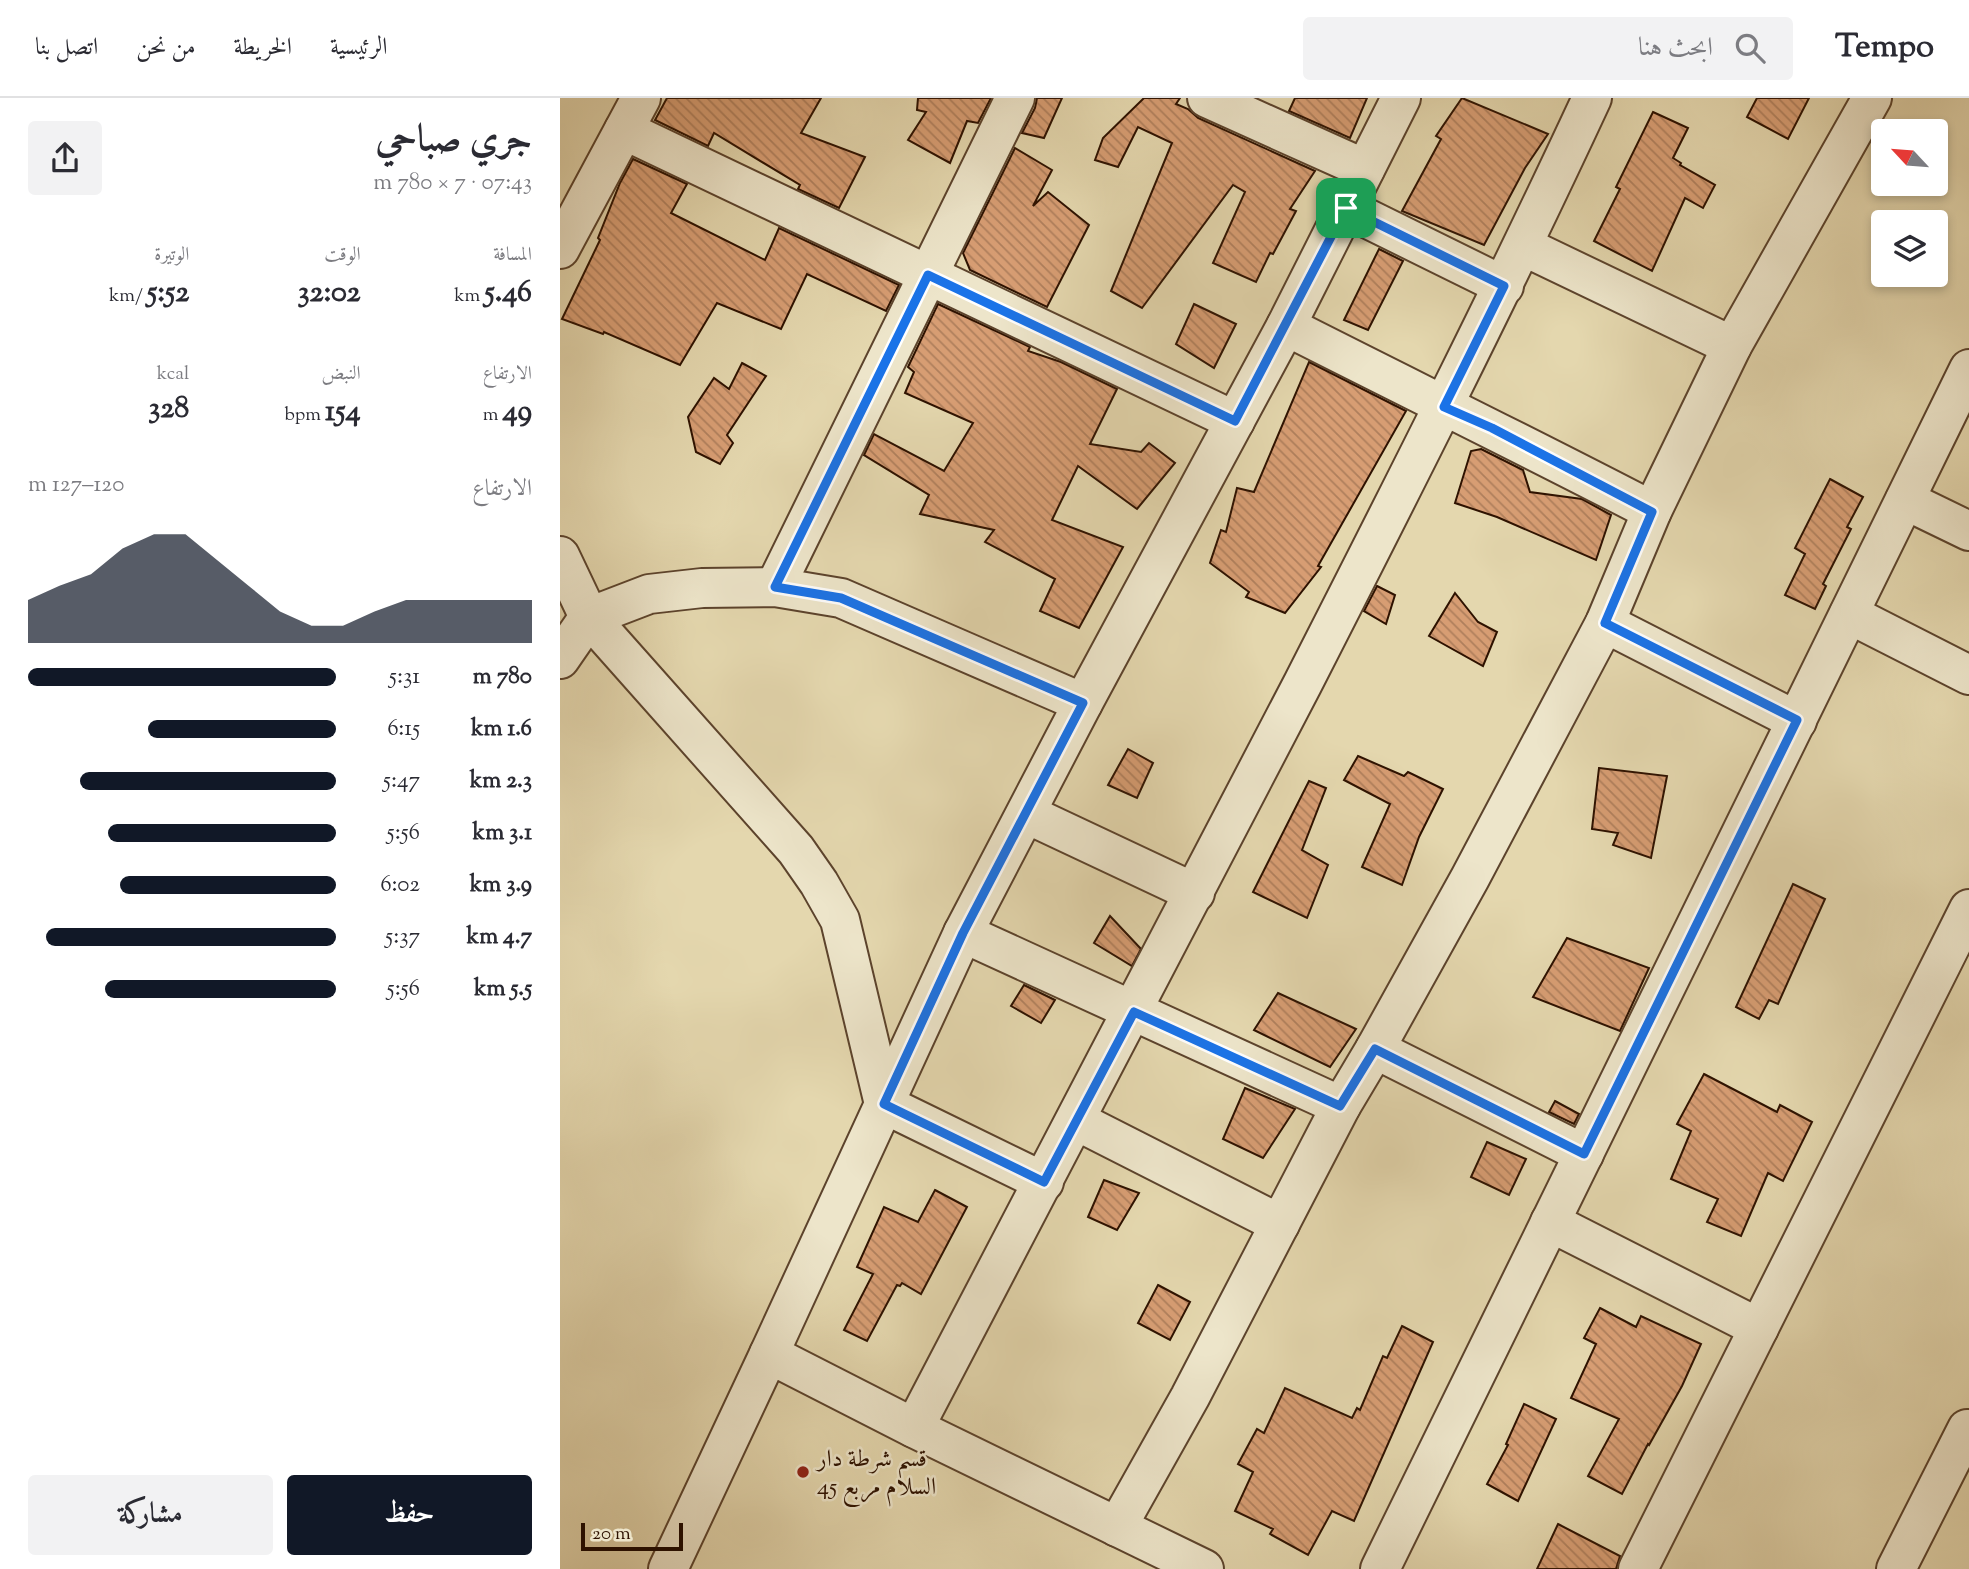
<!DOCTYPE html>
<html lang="ar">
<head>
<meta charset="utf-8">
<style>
  :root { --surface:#fff; --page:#f2f2f3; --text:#2b2b33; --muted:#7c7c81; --line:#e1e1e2; --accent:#111827 }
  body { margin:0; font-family:"Sorts Mill Goudy",Amiri,serif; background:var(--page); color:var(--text); direction:rtl; height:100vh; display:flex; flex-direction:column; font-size:26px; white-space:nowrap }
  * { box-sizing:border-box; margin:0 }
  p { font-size:23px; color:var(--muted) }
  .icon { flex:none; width:38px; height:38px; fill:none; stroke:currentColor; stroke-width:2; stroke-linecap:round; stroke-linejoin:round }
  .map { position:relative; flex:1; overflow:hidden; direction:ltr }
  .details { display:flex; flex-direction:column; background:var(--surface); width:560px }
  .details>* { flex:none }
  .needle { width:46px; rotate:296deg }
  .fabs { position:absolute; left:1311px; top:21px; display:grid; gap:14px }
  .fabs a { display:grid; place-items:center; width:77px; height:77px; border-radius:7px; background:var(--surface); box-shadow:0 4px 10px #0003; font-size:35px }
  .scale { position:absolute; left:21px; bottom:18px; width:102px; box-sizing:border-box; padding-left:7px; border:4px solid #2e1200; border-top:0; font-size:19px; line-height:24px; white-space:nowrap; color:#2e1200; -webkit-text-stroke:5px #ede5ca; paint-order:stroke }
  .pin { position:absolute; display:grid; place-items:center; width:60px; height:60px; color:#fff; margin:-30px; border-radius:14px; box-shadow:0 4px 10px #0006 }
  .round { display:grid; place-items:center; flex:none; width:74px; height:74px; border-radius:7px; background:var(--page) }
  .headline { display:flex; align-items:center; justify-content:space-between; height:119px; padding:0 28px }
  h1 { font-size:38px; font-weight:800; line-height:52px }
  .stats { display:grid; grid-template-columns:repeat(3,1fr); gap:10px; height:119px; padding:7px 28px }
  .stats div { display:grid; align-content:center }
  .stats b { font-size:30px; font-weight:800 }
  .stats small { font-size:19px; font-weight:400 }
  .stats p { font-size:19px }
  .chart { height:196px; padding:14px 28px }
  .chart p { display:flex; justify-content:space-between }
  .chart svg { width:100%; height:126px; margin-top:7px; fill:var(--accent); opacity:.7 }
  .button { display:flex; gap:14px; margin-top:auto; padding:14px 28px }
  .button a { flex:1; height:80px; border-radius:7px; background:var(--accent); color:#fff; font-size:28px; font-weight:800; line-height:80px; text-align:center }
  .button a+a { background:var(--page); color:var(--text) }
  ul { padding:0 28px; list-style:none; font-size:23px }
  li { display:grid; grid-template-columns:112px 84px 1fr; align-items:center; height:52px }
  li i { height:18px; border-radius:9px; background:var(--accent) }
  header { display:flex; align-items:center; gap:42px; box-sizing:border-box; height:98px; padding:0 35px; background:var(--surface); border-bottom:2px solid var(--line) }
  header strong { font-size:33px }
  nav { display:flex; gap:38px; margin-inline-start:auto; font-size:24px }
  .search { width:490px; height:63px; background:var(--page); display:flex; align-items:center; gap:18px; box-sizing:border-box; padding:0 24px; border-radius:7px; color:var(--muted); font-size:26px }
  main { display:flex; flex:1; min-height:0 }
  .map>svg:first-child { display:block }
</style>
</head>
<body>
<header>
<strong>Tempo</strong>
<div class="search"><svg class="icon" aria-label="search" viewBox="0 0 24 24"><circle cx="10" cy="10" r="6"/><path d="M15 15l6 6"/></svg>ابحث هنا</div>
<nav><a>الرئيسية</a><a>الخريطة</a><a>من نحن</a><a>اتصل بنا</a></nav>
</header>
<main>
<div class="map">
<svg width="1409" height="1471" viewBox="0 0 1409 1471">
  <defs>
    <pattern id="building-back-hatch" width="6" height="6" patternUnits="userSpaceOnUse" patternTransform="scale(1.75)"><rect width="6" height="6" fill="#d79d73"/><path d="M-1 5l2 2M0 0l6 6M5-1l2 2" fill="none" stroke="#af7f5c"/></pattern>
  </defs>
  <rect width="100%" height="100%" fill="#e4d7ae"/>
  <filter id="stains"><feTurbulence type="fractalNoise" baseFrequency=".00286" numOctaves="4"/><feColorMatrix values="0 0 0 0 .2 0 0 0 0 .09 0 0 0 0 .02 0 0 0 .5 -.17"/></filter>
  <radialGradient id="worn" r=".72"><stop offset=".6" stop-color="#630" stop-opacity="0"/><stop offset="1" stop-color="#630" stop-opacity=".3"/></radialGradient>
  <g fill="url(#building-back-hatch)" stroke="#2e1200" stroke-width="2">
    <path d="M107,0H261L241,35L305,59L279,110L238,91L240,87L154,35L148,48L95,22Z"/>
    <path d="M358,0H431L418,25L407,23L390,65L348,42L366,14L357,12Z"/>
    <path d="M477,0H502L484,40L462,35L475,10Z"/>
    <path d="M584,0H620L616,6L628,11L638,20L755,73L730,111L736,113L713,156L710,155L696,184L653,165L685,94L673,87L582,210L551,193L612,45L578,29L558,69L535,62L543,40Z"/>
    <path d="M735,0H807L790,40L729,13Z"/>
    <path d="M902,0L988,36L965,70L924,147L842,113L881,41L876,38Z"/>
    <path d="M1197,0H1249L1228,41L1187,19Z"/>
    <path d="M1093,14L1128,30L1113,60L1121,65L1120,67L1155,87L1143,110L1125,100L1092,173L1034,143L1060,91L1056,89Z"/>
    <path d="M455,50L492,72L473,108L488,94L529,127L487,209L410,172L403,155Z"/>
    <path d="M73,61L127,86L111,115L205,162L219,130L339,187L326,213L247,176L221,231L157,205L120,267L44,234L43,236L2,221L40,142L38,140L60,85Z"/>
    <path d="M819,151L843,163L808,232L784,222Z"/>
    <path d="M378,206L470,249L468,253L501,264L557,291L530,346L581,354L589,345L615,365L577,411L518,368L492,422L563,449L519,530L480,513L495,481L425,444L434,432L360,416L369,397L304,357L314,336L384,373L413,325L345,295L354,274L348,269Z"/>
    <path d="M634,206L676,226L654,270L616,246Z"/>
    <path d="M749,264L846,313L758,468L761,469L725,515L686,499L689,494L650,465L661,432L666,434L677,390L694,394Z"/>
    <path d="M182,265L206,278L167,337L173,345L160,366L136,354L128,319L154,280L169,291Z"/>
    <path d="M921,351L963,372L970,394L1022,401L1051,417L1036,462L937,419L895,405L911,353Z"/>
    <path d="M1270,381L1303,399L1287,429L1291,431L1263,486L1266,488L1255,511L1225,497L1245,456L1235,450Z"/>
    <path d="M817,488L835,497L826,526L804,513Z"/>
    <path d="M895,495L918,524L937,534L923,568L869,538Z"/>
    <path d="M568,651L593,665L577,700L548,687Z"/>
    <path d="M798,658L844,678L848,674L883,691L859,739L842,787L802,769L830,706L784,682Z"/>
    <path d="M1039,670L1107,678L1091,760L1053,747L1058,735L1032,731Z"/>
    <path d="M749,683L766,690L742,752L768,767L747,820L693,794Z"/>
    <path d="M1233,786L1265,801L1218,906L1209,902L1199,921L1176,909Z"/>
    <path d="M550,818L581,851L572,868L534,845Z"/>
    <path d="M1007,840L1089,870L1060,933L973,899Z"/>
    <path d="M464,887L495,902L481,925L451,908Z"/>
    <path d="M718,895L796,931L770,969L694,932Z"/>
    <path d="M1144,976L1217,1014L1220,1007L1252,1024L1223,1083L1208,1075L1181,1138L1147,1124L1158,1101L1111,1081L1131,1033L1117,1026Z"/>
    <path d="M685,990L735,1011L703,1060L663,1041Z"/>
    <path d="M995,1003L1019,1016L1014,1026L989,1014Z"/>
    <path d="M927,1044L966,1061L949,1097L911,1079Z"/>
    <path d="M544,1082L579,1095L557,1132L528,1119Z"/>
    <path d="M375,1092L407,1109L361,1196L342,1185L340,1188L337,1187L307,1243L284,1232L313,1176L297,1169L324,1109L358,1124Z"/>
    <path d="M598,1187L630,1204L610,1242L578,1225Z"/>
    <path d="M1040,1210L1076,1229L1081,1218L1141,1246L1122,1288L1089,1347L1088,1346L1062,1396L1028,1378L1059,1321L1011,1300L1036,1246L1024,1240Z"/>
    <path d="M842,1228L873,1244L794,1423L772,1413L748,1457L710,1436L713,1431L675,1413L693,1374L678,1366L697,1331L704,1335L725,1290L792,1320L797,1310L800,1312L823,1258L827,1260Z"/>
    <path d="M964,1306L996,1321L958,1403L927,1386L948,1347L946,1346Z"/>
    <path d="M998,1426L1060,1458L1056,1471H977Z"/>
  </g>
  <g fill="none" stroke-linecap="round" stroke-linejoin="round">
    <g stroke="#5c432c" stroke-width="42">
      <g id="minor">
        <path d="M647,0L805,71"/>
        <path d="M64,32L675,323"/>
        <path d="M786,110L944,188"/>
        <path d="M963,148L1172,248"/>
        <path d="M0,151L81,0"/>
        <path d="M726,228C848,290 971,350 1092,413"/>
        <path d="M1345,402L1409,433"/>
        <path d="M0,458L29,519L236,752L259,785L280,822L324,1006L484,1084"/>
        <path d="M215,489L455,0"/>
        <path d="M1289,516L1409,577"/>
        <path d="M1045,525L1237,623"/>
        <path d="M0,561L29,519L89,496L142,490L215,489L281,500L523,605L726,228L841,0"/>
        <path d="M467,716L635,795"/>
        <path d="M403,835L781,1008"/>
        <path d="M815,951L1024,1056"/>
        <path d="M517,1023L720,1126"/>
        <path d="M990,1124L1199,1230"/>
        <path d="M209,1256L403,835L523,605"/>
        <path d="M354,1330C485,1083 615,835 743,585C842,391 940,198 1032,0"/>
        <path d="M557,1429L630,1299L781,1008L815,951L910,780L1045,525L1092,413L1172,248L1312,0"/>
        <path d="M108,1471L209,1256L354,1330L644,1471"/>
        <path d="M820,1471L1409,271"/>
        <path d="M1078,1471L1409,811"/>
        <path d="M1336,1471L1407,1331L1409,1332"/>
      </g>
    </g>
    <use href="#minor" stroke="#ede5ca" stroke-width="38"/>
  </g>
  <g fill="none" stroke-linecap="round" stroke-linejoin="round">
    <g stroke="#fff" stroke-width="14">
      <path id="route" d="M786,110L944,188L884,309L932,330L1092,414L1045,525L1237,622L1024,1056L815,951L780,1008L574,914L484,1084L324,1006L403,835L523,605L281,500L215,489L368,177L675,323Z"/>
    </g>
    <use href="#route" stroke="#1a73e8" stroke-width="9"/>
  </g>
  <circle fill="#8f2418" stroke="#ede5ca" stroke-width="2.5" cx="243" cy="1374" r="7"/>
  <g text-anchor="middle" stroke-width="5" stroke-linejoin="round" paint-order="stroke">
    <g font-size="24" fill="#2e1200" stroke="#ede5ca" text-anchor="start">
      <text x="257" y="1368">قسم شرطة دار<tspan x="257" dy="28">السلام مربع 45</tspan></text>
    </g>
  </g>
  <rect width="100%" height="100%" filter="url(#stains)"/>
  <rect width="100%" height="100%" fill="url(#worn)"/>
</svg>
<div class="fabs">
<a><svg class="needle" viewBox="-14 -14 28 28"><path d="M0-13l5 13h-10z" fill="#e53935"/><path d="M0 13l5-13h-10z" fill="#7c7c81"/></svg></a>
<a><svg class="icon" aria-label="layers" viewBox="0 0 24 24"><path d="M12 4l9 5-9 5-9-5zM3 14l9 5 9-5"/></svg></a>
</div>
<div class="scale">20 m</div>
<div class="pin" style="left:786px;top:110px;background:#1e9e55"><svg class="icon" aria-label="arrive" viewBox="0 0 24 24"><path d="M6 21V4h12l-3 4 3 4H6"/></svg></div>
</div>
<section class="details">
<div class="headline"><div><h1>جري صباحي</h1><p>07:43 · 7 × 780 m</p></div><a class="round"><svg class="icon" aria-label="share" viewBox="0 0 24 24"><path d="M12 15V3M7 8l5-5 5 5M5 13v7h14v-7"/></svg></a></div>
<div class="stats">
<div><p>المسافة</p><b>5.46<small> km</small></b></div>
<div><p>الوقت</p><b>32:02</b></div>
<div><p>الوتيرة</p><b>5:52<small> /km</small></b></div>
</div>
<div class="stats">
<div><p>الارتفاع</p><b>49<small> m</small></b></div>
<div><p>النبض</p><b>154<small> bpm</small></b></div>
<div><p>kcal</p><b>328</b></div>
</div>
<div class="chart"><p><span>الارتفاع</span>120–127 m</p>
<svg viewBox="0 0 160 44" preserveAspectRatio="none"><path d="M0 44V29L10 24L20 20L30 11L40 6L50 6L60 15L70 24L80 33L90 38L100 38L110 33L120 29L130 29L140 29L150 29L160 29V44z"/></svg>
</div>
<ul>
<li><b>780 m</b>5:31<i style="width:100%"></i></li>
<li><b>1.6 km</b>6:15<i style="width:61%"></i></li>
<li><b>2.3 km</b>5:47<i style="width:83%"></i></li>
<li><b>3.1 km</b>5:56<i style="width:74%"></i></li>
<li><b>3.9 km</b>6:02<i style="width:70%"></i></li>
<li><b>4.7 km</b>5:37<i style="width:94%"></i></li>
<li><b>5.5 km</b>5:56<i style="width:75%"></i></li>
</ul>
<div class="button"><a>حفظ</a><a>مشاركة</a></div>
</section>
</main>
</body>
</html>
